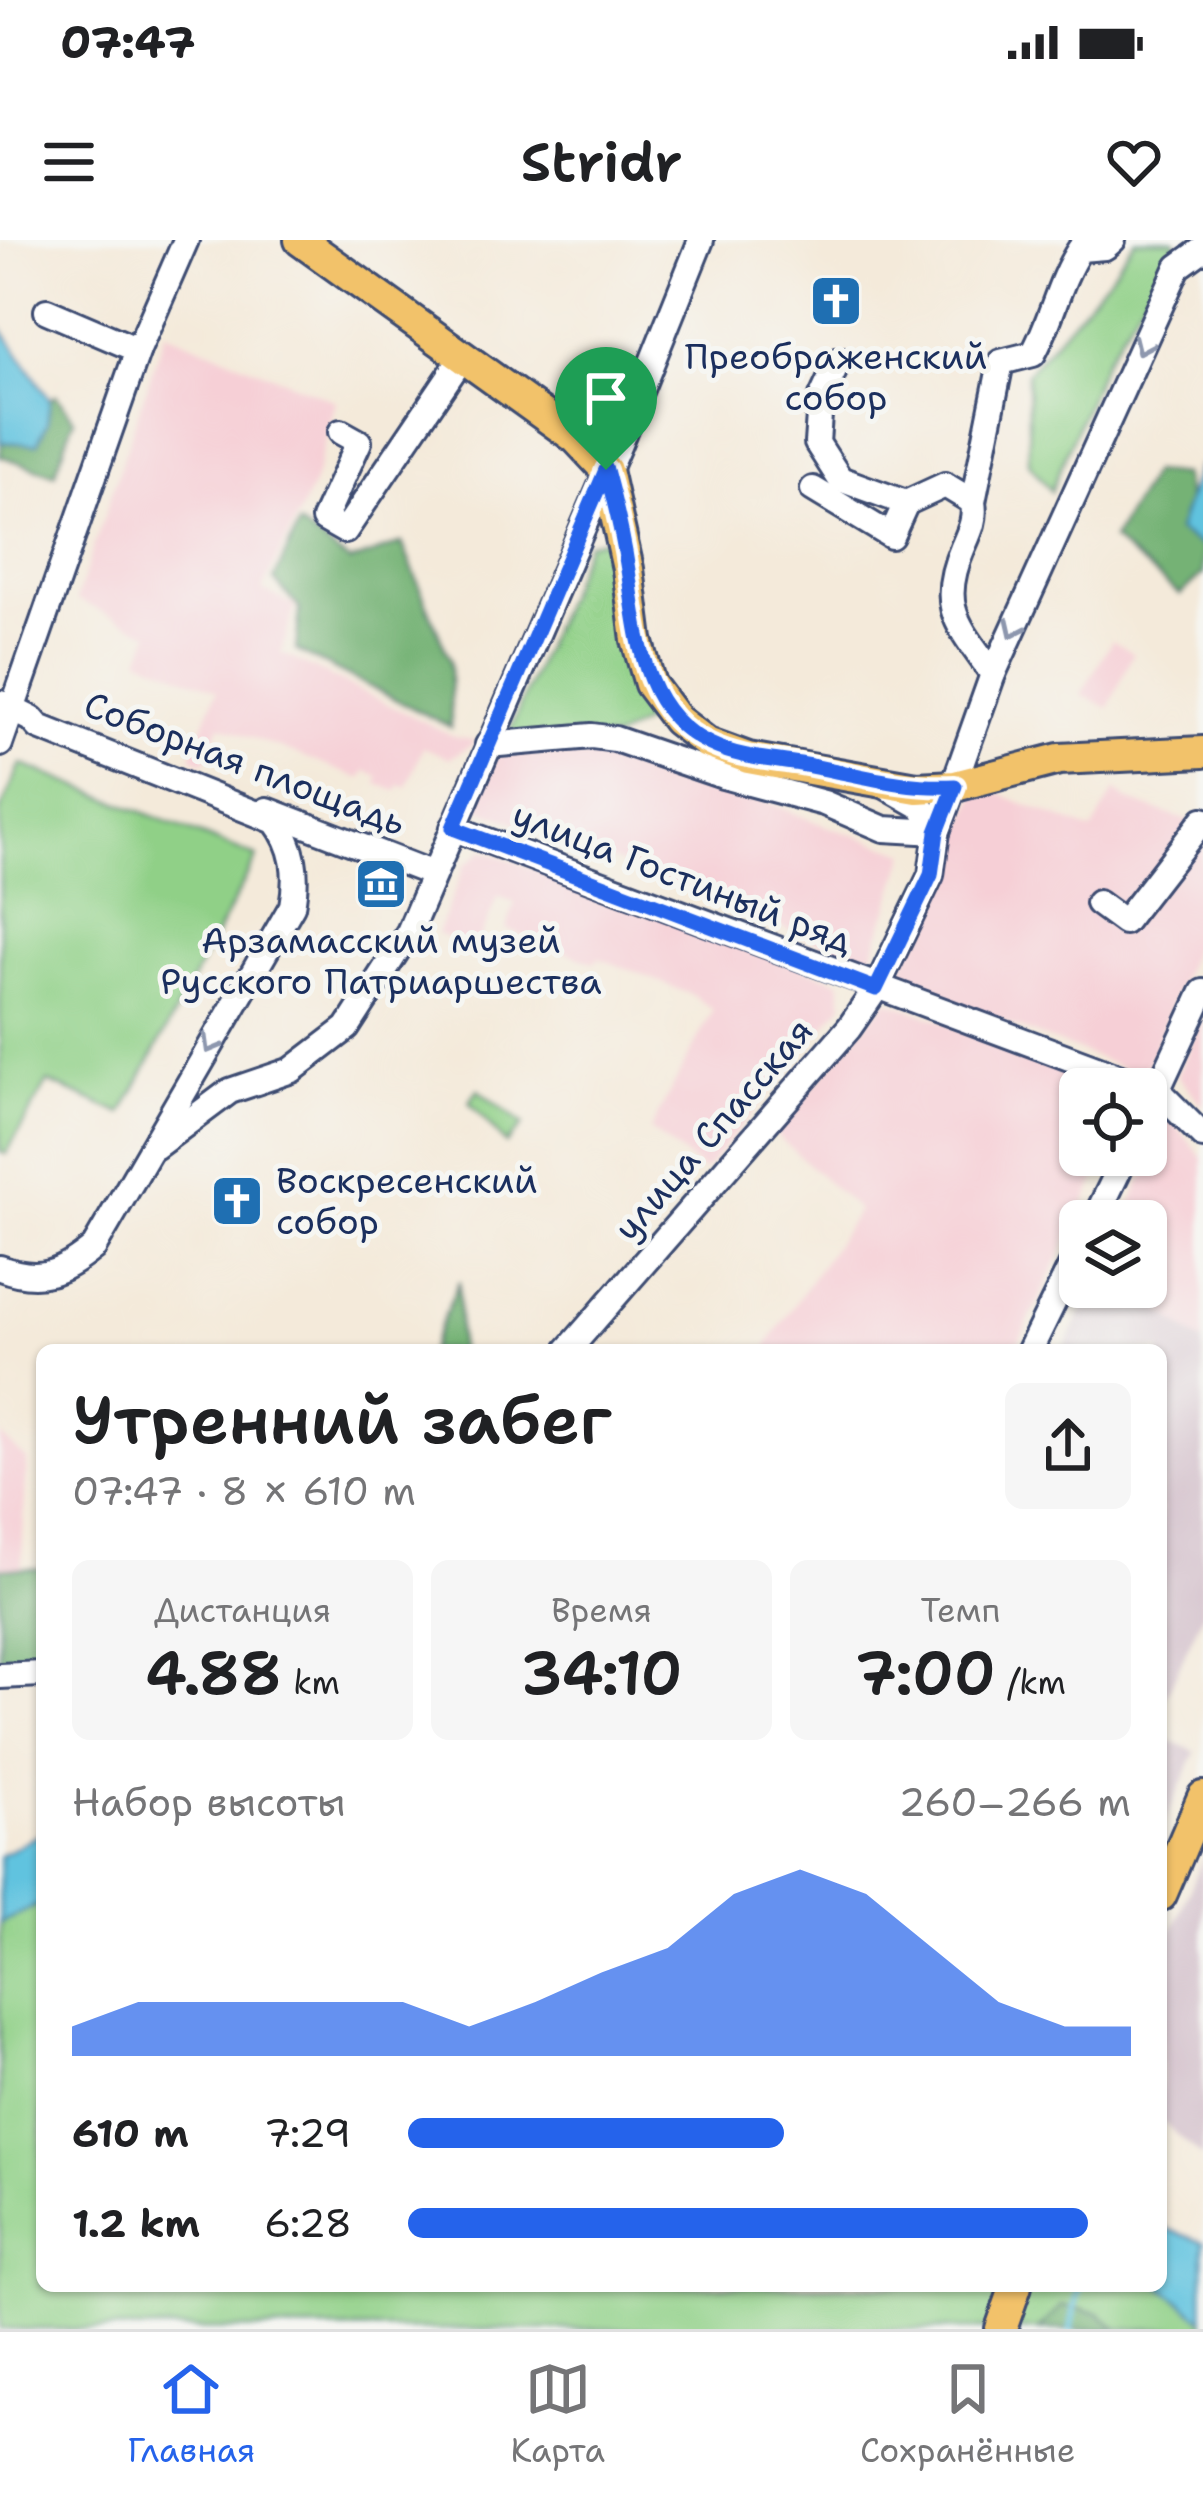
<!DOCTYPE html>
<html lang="ru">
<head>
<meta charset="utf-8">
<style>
  :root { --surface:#fff; --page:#f6f6f6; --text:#202124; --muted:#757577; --line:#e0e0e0; --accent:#2563eb }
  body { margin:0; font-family:"Shantell Sans",sans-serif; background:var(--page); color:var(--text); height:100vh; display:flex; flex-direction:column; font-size:45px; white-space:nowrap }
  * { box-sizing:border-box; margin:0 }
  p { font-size:39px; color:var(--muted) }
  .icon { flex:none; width:66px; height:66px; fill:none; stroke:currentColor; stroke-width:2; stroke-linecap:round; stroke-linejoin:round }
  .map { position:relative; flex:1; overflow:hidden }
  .sheet { position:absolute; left:36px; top:1104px; width:1131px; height:948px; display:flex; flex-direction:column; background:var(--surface); border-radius:18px; box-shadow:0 3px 9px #0004 }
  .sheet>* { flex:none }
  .controls { position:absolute; left:1059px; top:828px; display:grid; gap:24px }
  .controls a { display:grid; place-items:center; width:108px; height:108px; border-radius:18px; background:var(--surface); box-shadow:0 3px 9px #0004; font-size:60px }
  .pin { position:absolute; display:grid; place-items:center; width:102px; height:102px; color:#fff; margin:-123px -51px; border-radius:50% 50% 50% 0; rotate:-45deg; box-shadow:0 0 12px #0007 }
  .pin .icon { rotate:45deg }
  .round { display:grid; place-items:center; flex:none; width:126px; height:126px; border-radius:18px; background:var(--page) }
  .head { display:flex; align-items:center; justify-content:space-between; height:204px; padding:0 36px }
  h1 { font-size:66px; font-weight:600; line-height:90px }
  .figures { display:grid; grid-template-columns:repeat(3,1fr); gap:18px; height:204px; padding:12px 36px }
  .figures div { display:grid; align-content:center; border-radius:18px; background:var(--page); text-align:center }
  .figures b { font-size:60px; font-weight:600 }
  .figures small { font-size:33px; font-weight:400 }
  .figures p { font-size:33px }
  .chart { height:336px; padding:24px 36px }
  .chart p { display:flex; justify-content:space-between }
  .chart svg { width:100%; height:216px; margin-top:12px; fill:var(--accent); opacity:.7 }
  ul { padding:0 36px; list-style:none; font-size:39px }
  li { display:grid; grid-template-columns:192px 144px 1fr; align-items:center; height:90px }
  li i { height:30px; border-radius:15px; background:var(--accent) }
  .status { display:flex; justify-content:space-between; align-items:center; height:84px; padding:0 60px; background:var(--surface); direction:ltr }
  .status svg { height:33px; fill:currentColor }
  header { display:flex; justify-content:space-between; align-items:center; height:156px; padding:0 36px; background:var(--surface); font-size:54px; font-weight:600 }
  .tabs { display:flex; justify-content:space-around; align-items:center; height:168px; border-top:3px solid var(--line); background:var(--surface); font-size:33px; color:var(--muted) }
  .tabs a { display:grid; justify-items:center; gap:6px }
  .tabs .active { color:var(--accent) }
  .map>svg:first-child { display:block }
</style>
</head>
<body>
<div class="status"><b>07:47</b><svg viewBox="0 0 49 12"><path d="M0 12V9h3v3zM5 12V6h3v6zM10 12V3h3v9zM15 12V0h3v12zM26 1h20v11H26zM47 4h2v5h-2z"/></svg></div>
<header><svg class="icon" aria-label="menu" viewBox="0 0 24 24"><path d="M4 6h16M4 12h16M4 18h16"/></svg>Stridr<svg class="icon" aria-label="heart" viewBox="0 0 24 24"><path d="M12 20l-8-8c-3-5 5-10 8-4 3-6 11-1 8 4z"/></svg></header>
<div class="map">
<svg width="1203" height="2089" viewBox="0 0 1203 2089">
  <rect width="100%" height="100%" fill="#f6f6f2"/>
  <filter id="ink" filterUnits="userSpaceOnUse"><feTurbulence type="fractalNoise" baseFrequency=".00833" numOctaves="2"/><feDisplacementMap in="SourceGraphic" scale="24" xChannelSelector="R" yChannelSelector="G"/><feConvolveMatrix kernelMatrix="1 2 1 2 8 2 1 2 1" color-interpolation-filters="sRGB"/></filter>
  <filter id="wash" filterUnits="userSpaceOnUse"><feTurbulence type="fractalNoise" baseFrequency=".004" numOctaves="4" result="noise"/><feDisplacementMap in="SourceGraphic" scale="48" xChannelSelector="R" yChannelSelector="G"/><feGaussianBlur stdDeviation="2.7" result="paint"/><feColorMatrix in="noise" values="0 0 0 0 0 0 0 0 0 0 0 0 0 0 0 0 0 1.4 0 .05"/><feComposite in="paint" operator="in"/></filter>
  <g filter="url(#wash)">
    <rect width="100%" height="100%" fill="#f4eada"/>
    <g fill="#f6cfd6">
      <path d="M165,92L336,161L314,243L262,350L295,366L281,413L456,497L477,501L450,518L423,507L407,547L400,544L397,551L377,544L379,536L366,531L361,539L220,485L205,523L191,517L217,450L140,418L150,393L76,360Z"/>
      <path d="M1112,400L1133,413L1109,468L1081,455Z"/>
      <path d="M595,500L669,521L818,583L907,613L870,722L473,566L493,515Z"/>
      <path d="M980,546L1092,591L1115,550L1127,560L1203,586V682L1144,836L896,741Z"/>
      <path d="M483,610L840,741L843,764L704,931L650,890L713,770L694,756L626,728L598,718L595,723L506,689L515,663L498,656L475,710L437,694L465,625Z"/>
      <path d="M887,760L1119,849H1080V915H1108L1015,1110H931L917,1103L912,1110H764L858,970L774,893Z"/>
      <path d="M1203,777V866L1177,835Z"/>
      <path d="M1170,878L1203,918V1103L1130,1047H1146V981H1123Z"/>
      <path d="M0,1195L27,1220L21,1338L0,1337Z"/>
    </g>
    <g fill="#d1bdc9">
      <path d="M1093,1047H1130L1203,1103V1373L1161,1468V1110H1064Z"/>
      <path d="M1161,1496L1196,1512L1161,1591Z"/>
      <path d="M1203,1618V1917L1161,1881V1718Z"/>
    </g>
    <g fill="#90d087" stroke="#568072" stroke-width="3">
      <path d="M1135,0H1174L1177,4L1104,121L1051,251L1029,223L1027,133L1109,37Z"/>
      <path d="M607,299L625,424L647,481L615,499L507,498L587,303Z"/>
      <path d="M21,524L257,617L122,874L48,842L6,914L0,911V572Z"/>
      <path d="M478,850L523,885L506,904L469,862Z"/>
      <path d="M42,1663V2046H1161L1203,2079V2089H0V1683Z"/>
    </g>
    <g fill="#74b274" stroke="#487069" stroke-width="3">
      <path d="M56,155L74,179L55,234L0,216L4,190Z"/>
      <path d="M1152,232L1183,235L1192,286L1203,294V334L1180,355L1112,300Z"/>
      <path d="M299,285L350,322L402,303L450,421L451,487L296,410L300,369L274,340Z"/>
      <path d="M459,1041V1110H430Z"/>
      <path d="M0,1328L42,1329V1416L0,1420Z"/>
      <path d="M1062,2066L1099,2073L1118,2089H1039Z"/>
    </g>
    <g fill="#61c3df" stroke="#3e799e" stroke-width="3">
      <path d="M0,85L50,160L47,184L37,204L0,202Z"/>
      <path d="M1203,224V307L1177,291L1198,228Z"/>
      <path d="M42,1593V1663L0,1683V1616Z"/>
      <path d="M1161,1987L1203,2002V2079L1161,2046Z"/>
    </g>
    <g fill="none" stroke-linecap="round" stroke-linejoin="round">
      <path stroke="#61c3df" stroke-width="6" d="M1071,2089L1079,2046"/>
    </g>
  </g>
  <g filter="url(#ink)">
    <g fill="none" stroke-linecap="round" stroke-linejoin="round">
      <g stroke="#3c4b71" stroke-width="30">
        <g id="minor">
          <path d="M47,71L138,110"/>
          <path d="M839,120L820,161L817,203L840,239L906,263L945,245L973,262"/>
          <path d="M341,192L359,202L324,279L345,291L462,118"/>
          <path d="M813,249L891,296L906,263"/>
          <path d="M993,434C958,385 937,367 963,307C970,291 976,279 973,262L1001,122L1033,114C1052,80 1058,42 1080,9L1105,7L1113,0"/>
          <path d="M0,463L32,479L39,487L275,581C295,607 298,634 292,666L94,1007C63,1033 40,1043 0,1028"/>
          <path d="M0,504L138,110L186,0"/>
          <path d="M488,505L592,496L615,499L723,536L824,563L884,589L937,592"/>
          <path d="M887,547L922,567L937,592"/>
          <path d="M267,570L433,634"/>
          <path d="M453,588L1158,851L1203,896"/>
          <path d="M1098,663L1124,682L1203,580"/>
          <path d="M1146,875L1203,752"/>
          <path d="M155,907L230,851L292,830L347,788L409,692L619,204L701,0"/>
          <path d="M1094,981L1126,915"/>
          <path d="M568,1110L849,788L876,749L931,635L937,592L993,434L1178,27L1203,9"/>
          <path d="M1030,1110L1080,1008"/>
          <path d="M0,1436L42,1434"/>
        </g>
      </g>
      <g stroke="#3c4b71" stroke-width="36">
        <g id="major">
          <path d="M300,0L576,198L606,230L628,329L637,400L650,444L677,480L707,503L748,518L917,548L955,546L1059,519L1203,512"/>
          <path d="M1161,1655L1203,1557"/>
          <path d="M1001,2089L1016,2046"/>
        </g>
      </g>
      <use href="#minor" stroke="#fff" stroke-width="24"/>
      <use href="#major" stroke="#f2c26a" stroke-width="30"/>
    </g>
    <defs><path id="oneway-chevron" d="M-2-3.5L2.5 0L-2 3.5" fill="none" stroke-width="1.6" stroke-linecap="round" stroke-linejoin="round" transform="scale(3)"/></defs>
    <g stroke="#8d97ae">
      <use href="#oneway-chevron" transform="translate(1142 106) rotate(114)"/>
      <use href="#oneway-chevron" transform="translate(1014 389) rotate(115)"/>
      <use href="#oneway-chevron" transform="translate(211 805) rotate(120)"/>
    </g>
  </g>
  <g fill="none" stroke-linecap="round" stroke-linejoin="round" filter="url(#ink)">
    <g stroke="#fff" stroke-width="24">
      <path id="route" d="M606,230C615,263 623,296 628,330C638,395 641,472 710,504C739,518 769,519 800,524C853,533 901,549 955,546L937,592L931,635L876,749L453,588Z"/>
    </g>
    <use href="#route" stroke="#2563eb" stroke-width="15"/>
  </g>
  <defs>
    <g id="church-square" transform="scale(2.7)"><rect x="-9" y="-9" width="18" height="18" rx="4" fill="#1f6fb2" stroke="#f6f6f2"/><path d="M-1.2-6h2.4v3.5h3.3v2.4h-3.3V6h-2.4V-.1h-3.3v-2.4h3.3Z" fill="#fff"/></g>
    <g id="museum-square" transform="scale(2.7)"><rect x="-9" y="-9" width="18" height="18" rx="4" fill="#1f6fb2" stroke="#f6f6f2"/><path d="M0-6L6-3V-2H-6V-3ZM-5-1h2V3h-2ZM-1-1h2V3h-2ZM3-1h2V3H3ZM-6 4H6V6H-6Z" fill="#fff"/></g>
  </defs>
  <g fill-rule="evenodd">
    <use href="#church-square" x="836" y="61"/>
    <use href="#museum-square" x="381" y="644"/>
    <use href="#church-square" x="237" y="961"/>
  </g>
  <g text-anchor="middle" stroke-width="10" stroke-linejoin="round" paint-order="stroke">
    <g font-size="36" fill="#1b2f5e" stroke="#f6f6f2">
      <text x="836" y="129">Преображенский<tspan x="836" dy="41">собор</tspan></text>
      <text x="381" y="713">Арзамасский музей<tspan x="381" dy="41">Русского Патриаршества</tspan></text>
      <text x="276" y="953" text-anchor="start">Воскресенский<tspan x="276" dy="41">собор</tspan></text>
    </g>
    <g font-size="36" fill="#1b2f5e" stroke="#f6f6f2">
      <text transform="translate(245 523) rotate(21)" y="13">Соборная площадь</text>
      <text transform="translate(683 637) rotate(21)" y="13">улица Гостиный ряд</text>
      <text transform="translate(713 889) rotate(-49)" y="13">улица Спасская</text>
    </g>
  </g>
</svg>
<div class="controls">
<a><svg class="icon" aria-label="locate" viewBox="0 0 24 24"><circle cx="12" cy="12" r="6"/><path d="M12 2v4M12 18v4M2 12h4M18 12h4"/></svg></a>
<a><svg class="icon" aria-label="layers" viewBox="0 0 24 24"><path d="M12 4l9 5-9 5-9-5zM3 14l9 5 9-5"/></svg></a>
</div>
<div class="pin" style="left:606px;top:230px;background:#1e9e55"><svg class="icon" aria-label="arrive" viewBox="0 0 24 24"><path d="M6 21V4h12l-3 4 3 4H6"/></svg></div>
<section class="sheet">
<div class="head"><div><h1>Утренний забег</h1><p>07:47 · 8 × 610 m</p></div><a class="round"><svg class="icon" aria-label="share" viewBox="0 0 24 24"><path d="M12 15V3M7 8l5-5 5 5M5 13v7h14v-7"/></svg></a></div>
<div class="figures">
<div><p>Дистанция</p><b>4.88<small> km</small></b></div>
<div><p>Время</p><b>34:10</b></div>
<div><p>Темп</p><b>7:00<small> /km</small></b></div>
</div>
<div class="chart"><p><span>Набор высоты</span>260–266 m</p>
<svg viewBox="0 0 160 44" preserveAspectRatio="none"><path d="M0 44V38L10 33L20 33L30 33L40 33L50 33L60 38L70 33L80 27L90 22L100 11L110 6L120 11L130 22L140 33L150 38L160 38V44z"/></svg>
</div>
<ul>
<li><b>610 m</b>7:29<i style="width:52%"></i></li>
<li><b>1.2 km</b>6:28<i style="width:94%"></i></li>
</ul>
</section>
</div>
<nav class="tabs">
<a class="active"><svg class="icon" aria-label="home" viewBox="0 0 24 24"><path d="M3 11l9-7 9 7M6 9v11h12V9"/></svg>Главная</a>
<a><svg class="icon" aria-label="map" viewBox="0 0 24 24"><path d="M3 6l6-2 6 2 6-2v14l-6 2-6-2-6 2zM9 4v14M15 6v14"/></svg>Карта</a>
<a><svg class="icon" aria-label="saved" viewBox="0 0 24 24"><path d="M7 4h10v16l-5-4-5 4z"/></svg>Сохранённые</a>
</nav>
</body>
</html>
